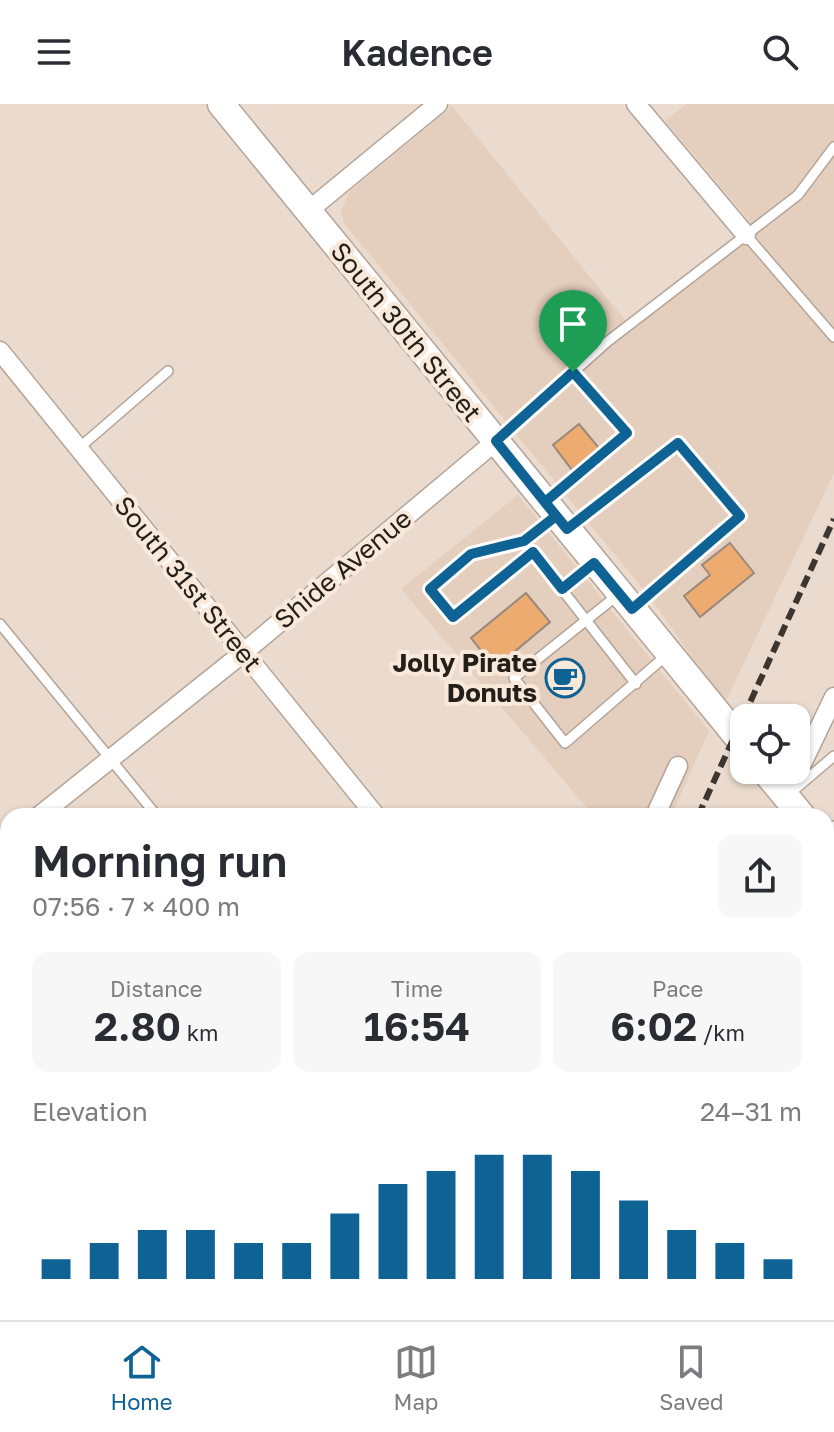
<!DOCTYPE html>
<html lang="en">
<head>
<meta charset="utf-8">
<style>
  :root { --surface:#fff; --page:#f7f7f7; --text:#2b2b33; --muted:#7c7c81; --line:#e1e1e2; --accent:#0e6294 }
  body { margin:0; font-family:"Golos Text",sans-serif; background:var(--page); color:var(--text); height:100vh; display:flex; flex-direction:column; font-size:30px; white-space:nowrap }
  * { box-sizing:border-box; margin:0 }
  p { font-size:26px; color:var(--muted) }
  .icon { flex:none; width:44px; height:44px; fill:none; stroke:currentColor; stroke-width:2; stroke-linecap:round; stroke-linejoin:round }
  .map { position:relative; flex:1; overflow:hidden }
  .drawer { position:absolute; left:0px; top:704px; width:834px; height:512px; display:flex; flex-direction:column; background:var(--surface); border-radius:24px 24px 0 0; box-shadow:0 2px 6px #0004 }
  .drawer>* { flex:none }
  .fabs { position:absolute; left:730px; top:600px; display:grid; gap:16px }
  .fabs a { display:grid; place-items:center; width:80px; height:80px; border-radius:16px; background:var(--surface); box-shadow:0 2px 6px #0004; font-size:40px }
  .pin { position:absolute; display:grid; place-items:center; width:68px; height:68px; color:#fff; margin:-82px -34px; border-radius:50% 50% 50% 0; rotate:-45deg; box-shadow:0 0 8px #0007 }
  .pin .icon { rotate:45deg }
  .round { display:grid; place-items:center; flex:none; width:84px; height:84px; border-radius:16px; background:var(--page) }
  .summary { display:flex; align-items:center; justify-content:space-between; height:136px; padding:0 32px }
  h1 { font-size:44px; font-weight:600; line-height:60px }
  .stats { display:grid; grid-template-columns:repeat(3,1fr); gap:12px; height:136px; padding:8px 32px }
  .stats div { display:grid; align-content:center; border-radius:16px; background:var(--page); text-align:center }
  .stats b { font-size:40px; font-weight:600 }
  .stats small { font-size:22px; font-weight:400 }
  .stats p { font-size:22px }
  .chart { height:224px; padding:16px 32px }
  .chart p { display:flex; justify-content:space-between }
  .chart svg { width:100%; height:144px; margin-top:8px; stroke:var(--accent); stroke-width:6 }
  header { display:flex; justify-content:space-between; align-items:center; height:104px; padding:0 32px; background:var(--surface); font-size:36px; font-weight:600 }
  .tabs { display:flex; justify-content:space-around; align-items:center; height:112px; border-top:2px solid var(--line); background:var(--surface); font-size:22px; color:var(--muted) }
  .tabs a { display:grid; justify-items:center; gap:4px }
  .tabs .on { color:var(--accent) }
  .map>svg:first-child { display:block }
</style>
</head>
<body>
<header><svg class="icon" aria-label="menu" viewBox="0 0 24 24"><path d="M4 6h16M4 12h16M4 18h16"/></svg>Kadence<svg class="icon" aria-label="search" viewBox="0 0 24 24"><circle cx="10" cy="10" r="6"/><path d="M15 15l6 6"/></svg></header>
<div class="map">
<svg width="834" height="1216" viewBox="0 0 834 1216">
  <rect width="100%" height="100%" fill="#ebdbce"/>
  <g fill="#e4cebd">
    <path d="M686,0H834V369L724,601L655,500L344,119L341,108L349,88L452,2L624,215L631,228L753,121L665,17Z"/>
    <path d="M518,391L709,627L671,712H594L401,485Z"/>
  </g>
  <g fill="#edab70" stroke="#98897d" stroke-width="2">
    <path d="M579,320L599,344L572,366L553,341Z"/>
    <path d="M730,439L754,469L700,513L684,492L710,471L702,461Z"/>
    <path d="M526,489L550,518L495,564L471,534Z"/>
  </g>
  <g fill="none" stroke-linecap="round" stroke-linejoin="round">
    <g stroke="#b3a498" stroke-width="12">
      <g id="lane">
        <path d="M746,131L834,233"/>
        <path d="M498,335L607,238L798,91L834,43"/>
        <path d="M79,344L168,267"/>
        <path d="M547,396L627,329L573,268"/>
        <path d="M555,413L524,437L636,580"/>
        <path d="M569,423L678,339L740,412L633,504"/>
        <path d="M524,437L471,450L430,485L453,513L533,448"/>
        <path d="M562,485L593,460"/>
        <path d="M619,490L514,574L565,639L668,550"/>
        <path d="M0,520L157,712"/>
        <path d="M794,686L834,652"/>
        <path d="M826,728L834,722"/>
        <path d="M826,772L834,764"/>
        <path d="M826,873L834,877"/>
        <path d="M0,922L8,915"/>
        <path d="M0,1065L8,1075"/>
        <path d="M117,1208L123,1216"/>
      </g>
    </g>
    <g stroke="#b3a498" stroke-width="21">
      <g id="street">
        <path d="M636,0L746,131"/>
        <path d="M308,107L438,0"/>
        <path d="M0,247L376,712"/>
        <path d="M786,693L834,593"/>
        <path d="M39,712L243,549L496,337"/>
        <path d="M655,712L678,662"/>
        <path d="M0,743L8,737"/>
        <path d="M0,787L8,797"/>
        <path d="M826,983L834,977"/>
        <path d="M258,1216L268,1208"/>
        <path d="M661,1216L665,1208"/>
      </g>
    </g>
    <g stroke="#b3a498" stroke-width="29">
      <g id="secondary">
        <path d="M221,0L744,641"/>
        <path d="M764,666L802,712"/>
        <path d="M826,742L834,752"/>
      </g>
    </g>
    <use href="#lane" stroke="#fff" stroke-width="9"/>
    <use href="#street" stroke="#fff" stroke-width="18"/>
    <use href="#secondary" stroke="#fff" stroke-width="26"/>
    <g stroke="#3d3630" stroke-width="6" stroke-dasharray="12 6" stroke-linecap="butt">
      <path d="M698,712L834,415"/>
      <path d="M466,1216L469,1208"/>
    </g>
  </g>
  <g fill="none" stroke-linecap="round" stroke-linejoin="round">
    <g stroke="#fff" stroke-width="16">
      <path id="route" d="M573,268L496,337L556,412L524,437L471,450L430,485L453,513L533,448L562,485L594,459L632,505L740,412L678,339L567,425L545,398L627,329L573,268"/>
    </g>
    <use href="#route" stroke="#0e6294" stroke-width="10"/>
  </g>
  <defs>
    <g id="cafe-ring" transform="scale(2)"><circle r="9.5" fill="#f9e9db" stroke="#0e6294" stroke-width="1.5"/><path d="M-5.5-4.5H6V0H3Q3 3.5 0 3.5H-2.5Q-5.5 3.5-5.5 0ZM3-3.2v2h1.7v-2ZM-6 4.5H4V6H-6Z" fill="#0e6294"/></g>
  </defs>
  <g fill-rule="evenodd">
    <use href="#cafe-ring" x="565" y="574"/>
  </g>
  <g text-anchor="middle" stroke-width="8" stroke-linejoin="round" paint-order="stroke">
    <g font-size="26" fill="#251f1a" stroke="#f9e9db">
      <text transform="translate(406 228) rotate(51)" y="9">South 30th Street</text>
      <text transform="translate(343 465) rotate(-40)" y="9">Shide Avenue</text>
      <text transform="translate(188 480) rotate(51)" y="9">South 31st Street</text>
    </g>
    <g font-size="26" font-weight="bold" fill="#251f1a" stroke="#f9e9db" text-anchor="end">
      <text x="537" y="568">Jolly Pirate<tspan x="537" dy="30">Donuts</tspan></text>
    </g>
  </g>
</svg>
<div class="fabs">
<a><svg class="icon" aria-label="locate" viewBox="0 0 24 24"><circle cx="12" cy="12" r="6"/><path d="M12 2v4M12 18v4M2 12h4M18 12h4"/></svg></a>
</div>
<div class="pin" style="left:573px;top:268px;background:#1e9e55"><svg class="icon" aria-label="arrive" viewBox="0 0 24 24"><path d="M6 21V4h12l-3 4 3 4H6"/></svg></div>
<section class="drawer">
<div class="summary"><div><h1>Morning run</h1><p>07:56 · 7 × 400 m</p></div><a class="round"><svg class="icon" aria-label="share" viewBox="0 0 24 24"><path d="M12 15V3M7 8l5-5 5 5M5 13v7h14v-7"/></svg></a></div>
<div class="stats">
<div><p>Distance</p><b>2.80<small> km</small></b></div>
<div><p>Time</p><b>16:54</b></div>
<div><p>Pace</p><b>6:02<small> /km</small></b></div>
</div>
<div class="chart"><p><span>Elevation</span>24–31 m</p>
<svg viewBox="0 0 160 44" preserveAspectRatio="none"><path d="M5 44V38M15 44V33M25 44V29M35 44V29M45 44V33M55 44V33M65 44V24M75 44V15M85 44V11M95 44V6M105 44V6M115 44V11M125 44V20M135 44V29M145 44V33M155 44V38"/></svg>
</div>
</section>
</div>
<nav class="tabs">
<a class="on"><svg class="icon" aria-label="home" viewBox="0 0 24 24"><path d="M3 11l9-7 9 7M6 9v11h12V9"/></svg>Home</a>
<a><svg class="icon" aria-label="map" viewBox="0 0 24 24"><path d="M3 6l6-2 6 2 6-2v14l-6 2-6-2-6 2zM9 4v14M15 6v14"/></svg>Map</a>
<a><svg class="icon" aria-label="saved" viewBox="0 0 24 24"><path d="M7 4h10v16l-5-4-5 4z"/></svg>Saved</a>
</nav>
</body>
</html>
